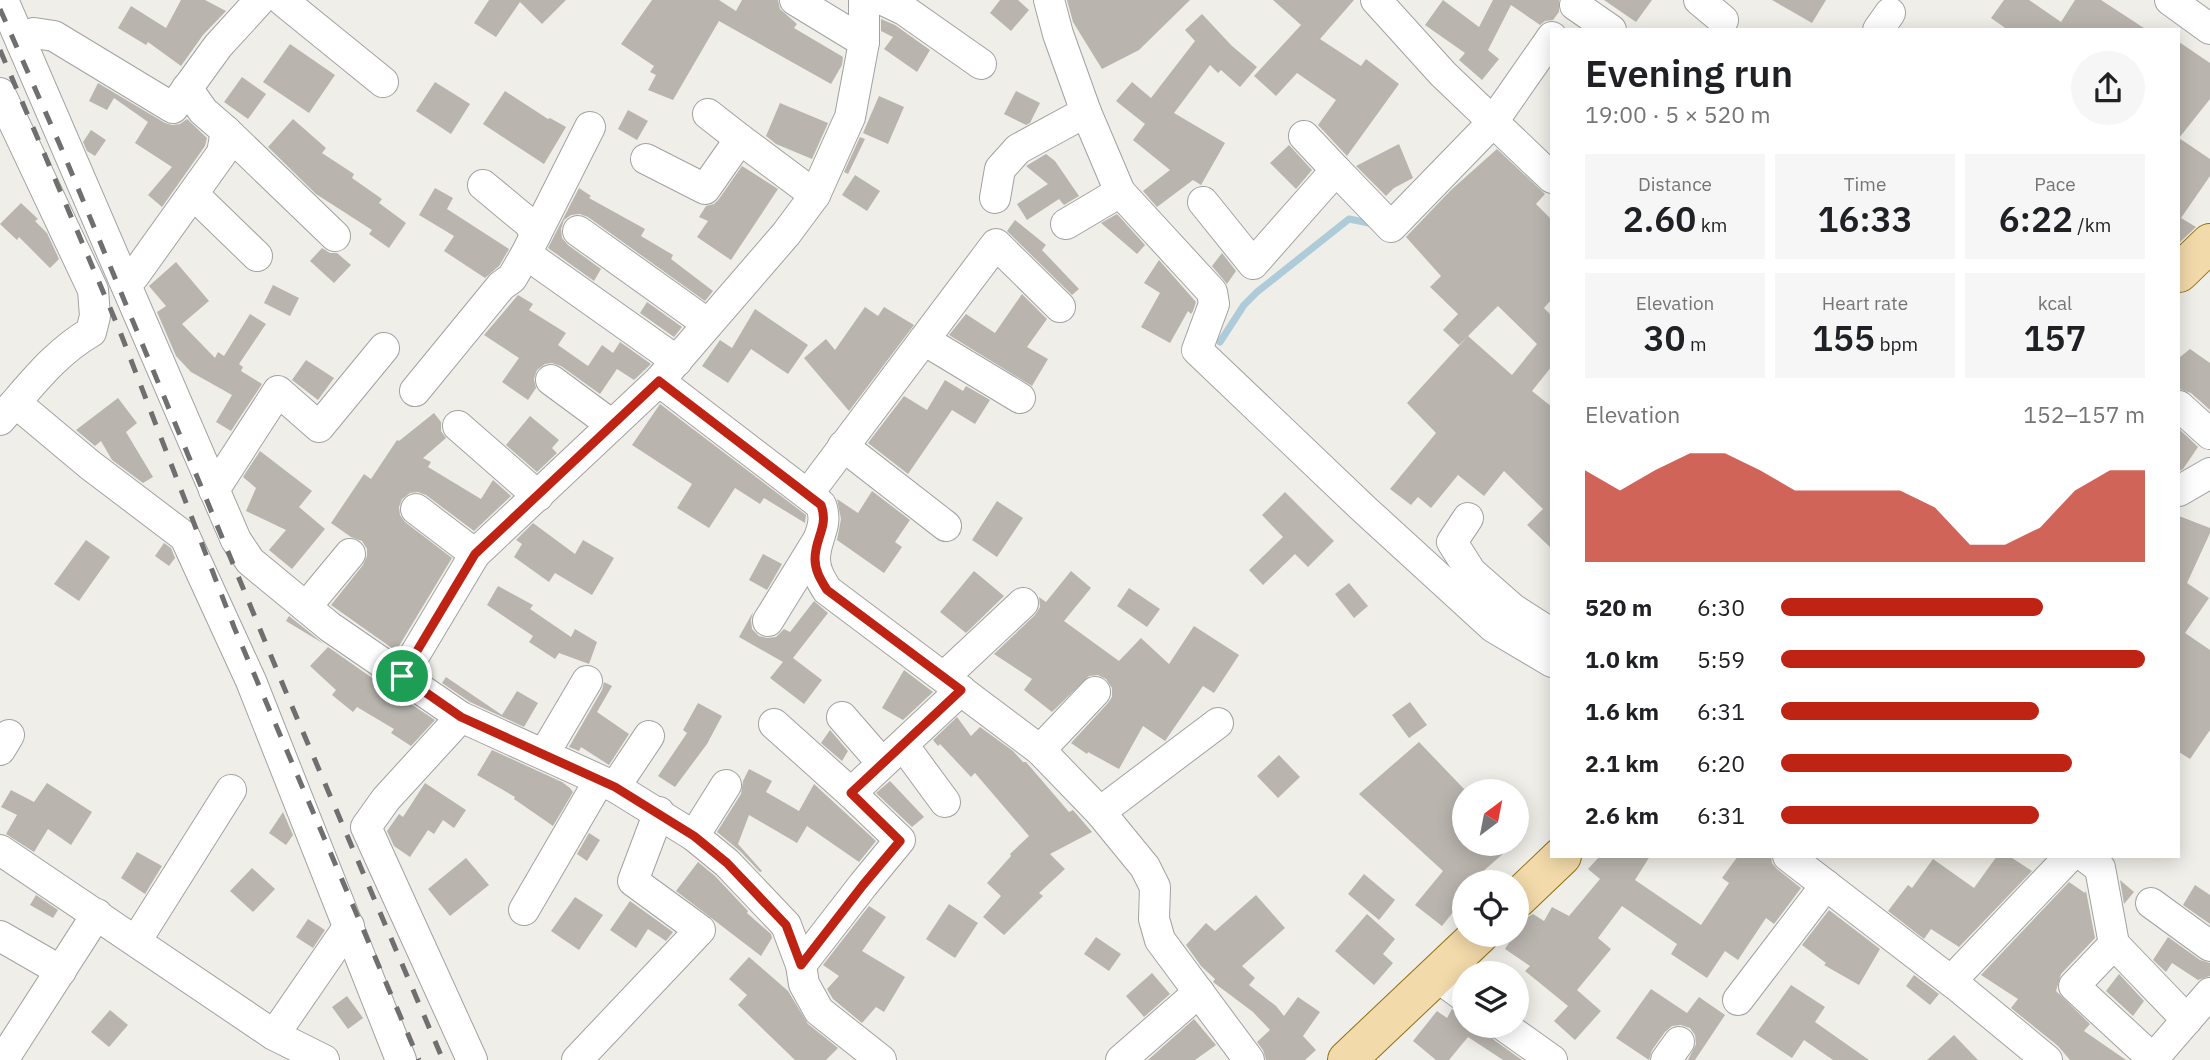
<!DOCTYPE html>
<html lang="en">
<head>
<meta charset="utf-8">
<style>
  :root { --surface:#fff; --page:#f6f6f6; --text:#202124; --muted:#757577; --accent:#be2314 }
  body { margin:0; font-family:"IBM Plex Sans",sans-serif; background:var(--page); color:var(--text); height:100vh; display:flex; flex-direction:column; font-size:26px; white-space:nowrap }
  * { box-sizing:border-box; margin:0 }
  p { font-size:23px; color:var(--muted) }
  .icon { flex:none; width:38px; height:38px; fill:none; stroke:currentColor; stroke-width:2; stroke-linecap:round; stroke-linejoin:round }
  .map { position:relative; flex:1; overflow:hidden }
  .side { position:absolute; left:1550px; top:28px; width:630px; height:830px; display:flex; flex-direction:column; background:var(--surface); border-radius:0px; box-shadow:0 4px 18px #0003 }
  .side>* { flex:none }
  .needle { width:46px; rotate:32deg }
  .buttons { position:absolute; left:1452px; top:779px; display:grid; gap:14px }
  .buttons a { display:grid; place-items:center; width:77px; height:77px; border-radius:50%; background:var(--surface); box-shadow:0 4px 18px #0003; font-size:35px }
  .pin { position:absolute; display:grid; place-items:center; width:60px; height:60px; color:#fff; margin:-30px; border:4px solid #fff; border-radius:50%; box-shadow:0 2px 7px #0007 }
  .round { display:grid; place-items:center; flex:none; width:74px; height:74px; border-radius:37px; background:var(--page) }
  .summary { display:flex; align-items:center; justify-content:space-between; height:119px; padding:0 35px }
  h1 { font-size:38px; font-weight:600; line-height:52px }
  .figures { display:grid; grid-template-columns:repeat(3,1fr); gap:10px; height:119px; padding:7px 35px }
  .figures div { display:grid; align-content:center; border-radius:0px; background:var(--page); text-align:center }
  .figures b { font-size:35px; font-weight:600 }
  .figures small { font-size:19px; font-weight:400 }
  .figures p { font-size:19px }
  .chart { height:196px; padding:14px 35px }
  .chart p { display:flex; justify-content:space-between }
  .chart svg { width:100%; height:126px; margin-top:7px; fill:var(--accent); opacity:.7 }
  ul { padding:0 35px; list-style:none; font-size:23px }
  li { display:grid; grid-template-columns:112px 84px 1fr; align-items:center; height:52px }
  li i { height:18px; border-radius:9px; background:var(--accent) }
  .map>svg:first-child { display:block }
</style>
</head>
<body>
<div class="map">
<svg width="2210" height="1060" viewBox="0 0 2210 1060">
  <rect width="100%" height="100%" fill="#f0eee8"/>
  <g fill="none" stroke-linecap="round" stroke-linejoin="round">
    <path stroke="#adcbd9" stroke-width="7" d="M1220,342L1244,305L1257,292L1349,219L1374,224"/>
  </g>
  <g fill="#b9b4ae">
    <path d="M181,0H205L226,11L203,35L181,66L148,42L146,45L118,28L131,6L166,28Z"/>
    <path d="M489,0H566L542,24L520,2L496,37L474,23Z"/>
    <path d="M652,0H719L736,11L742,0H778L780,9L797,24L794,28L843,57L842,65L831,84L719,21L673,100L648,90L656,75L650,72L654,66L621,44Z"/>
    <path d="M1000,0H1018L1029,10L1011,31L990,13Z"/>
    <path d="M1067,0H1190L1139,50L1102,69L1073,22Z"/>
    <path d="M1273,0H1354L1320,39L1361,66L1366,59L1399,84L1347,156L1318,125L1336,100L1297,73L1276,96L1254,76L1301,25Z"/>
    <path d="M1443,0L1479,27L1493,0H1559V12L1553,20L1545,21L1540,25L1511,5L1488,50L1499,59L1482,80L1459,60L1465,53L1425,25Z"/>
    <path d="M1604,0H1652L1636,22Z"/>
    <path d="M1772,0H1826L1812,23Z"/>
    <path d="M2004,0H2029L2061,22L2075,0H2101L2147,30H2008L1991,18Z"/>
    <path d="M1202,14L1232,46L1257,67L1240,87L1221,70L1218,73L1210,65L1174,113L1225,143L1201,185L1193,180L1157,207L1143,191L1170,170L1133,140L1145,124L1116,101L1132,82L1151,98L1195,41L1185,30Z"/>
    <path d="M881,19L895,25L930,50L917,72L884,49L893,37L881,31Z"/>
    <path d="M2179,42L2210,63V99L2179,138L2210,159V176L2181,218L2196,227L2179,243Z"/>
    <path d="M290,44L335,75L309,113L263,82Z"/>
    <path d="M242,77L266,94L248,119L224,102Z"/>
    <path d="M435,82L470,104L451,134L416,111Z"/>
    <path d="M98,83L165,123L172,125L180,124L187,119L207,138L205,146L162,207L148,195L172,167L135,143L148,122L114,98L107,110L89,101Z"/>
    <path d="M505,91L548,119L550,118L566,127L544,164L483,124Z"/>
    <path d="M1016,91L1040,103L1030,123L1026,125L1004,114Z"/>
    <path d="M879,96L904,107L888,144L863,133Z"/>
    <path d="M780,103L828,123L812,159L776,144L766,136Z"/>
    <path d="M628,110L648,121L637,140L618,129Z"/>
    <path d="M293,119L326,148L322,153L354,174L352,178L382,199L379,203L406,223L389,248L369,234L372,230L316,194L268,147Z"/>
    <path d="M91,130L106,140L95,156L87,151L83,142Z"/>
    <path d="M860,137L865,139L848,174L844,172Z"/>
    <path d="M1399,144L1413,178L1394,188L1386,196L1356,166Z"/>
    <path d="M1289,145L1312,170L1296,189L1270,163Z"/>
    <path d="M1497,149L1545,194L1536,204L1552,220V299L1544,308L1552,316V366L1532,391L1552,407V549L1527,525L1543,509L1504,471L1484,496L1458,475L1431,508L1418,497L1411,505L1390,489L1436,433L1407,403L1468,336L1512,375L1537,344L1498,306L1459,345L1443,330L1458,314L1430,287L1441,276L1406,237L1451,190Z"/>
    <path d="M1046,154L1055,161L1079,196L1064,205L1059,199L1027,220L1017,204L1048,184L1026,166Z"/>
    <path d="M742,166L778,189L731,260L697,237L708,221L699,217L706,206L714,204L719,199Z"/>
    <path d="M855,175L880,191L867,211L842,195Z"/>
    <path d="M435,188L453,198L447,209L509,249L499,266L485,278L444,251L454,236L419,215Z"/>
    <path d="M579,188L591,196L589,198L645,229L641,236L673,255L671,259L713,291L705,301L588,217L580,214L571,215L564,220L561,229L562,238L568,245L601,269L594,281L548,248Z"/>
    <path d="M21,203L38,219L35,221L47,233L59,259L50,268L19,237L17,240L0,224Z"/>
    <path d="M1117,214L1145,245L1137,254L1101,223Z"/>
    <path d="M1015,220L1046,245L1042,250L1079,289L1072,295L1007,231Z"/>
    <path d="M322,248L330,253H337L351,265L334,283L310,261Z"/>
    <path d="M1222,253L1236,271L1227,284L1212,266Z"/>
    <path d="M1159,260L1196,302L1193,311L1191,314L1188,311L1170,343L1141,327L1160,293L1144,283Z"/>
    <path d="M176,262L209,301L182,324L215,358L218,352L224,356L250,314L266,324L239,364L243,367L241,371L262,384L231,431L216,422L232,395L191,372L176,356L157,312L166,306L149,286Z"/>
    <path d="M273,285L299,298L290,316L264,303Z"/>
    <path d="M1022,294L1047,319L1027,347L1048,359L1032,386L949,335L966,314L995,333Z"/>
    <path d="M518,295L533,304L529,310L566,333L558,345L588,366L602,345L613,353L620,342L651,364L634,380L617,369L600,394L561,366L552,363L545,364L537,370L534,379L536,388L528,400L502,382L519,358L484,335Z"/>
    <path d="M647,302L682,327L674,337L640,313Z"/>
    <path d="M865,307L878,316L884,307L914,325L849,411L804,358L826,339L835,350Z"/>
    <path d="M755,309L808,345L788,374L751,349L728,383L702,366L720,340L732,348Z"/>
    <path d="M2190,349L2210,363V410L2191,393L2179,389V358Z"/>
    <path d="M306,360L334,378L318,400L292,380Z"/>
    <path d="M945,380L963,391L966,386L990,400L975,424L952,410L908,474L868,443L904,396L927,410Z"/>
    <path d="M118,398L137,423L126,432L153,477L143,483L112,460L101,441L95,446L76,430Z"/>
    <path d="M660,404L806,515L805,523L764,498L760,504L735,488L709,528L677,508L692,484L632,445Z"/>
    <path d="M434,413L441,422V431L446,438L423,458L431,462L428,467L481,499L493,480L511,496L474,531L426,495L418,492L410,493L402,499L399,507L400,515L405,522L452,558L396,651L331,605L363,565L367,556V549L362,541L351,537L331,523L364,474L371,479L397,440L399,441Z"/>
    <path d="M530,416L559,440L552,448L557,453L537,472L506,445Z"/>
    <path d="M2179,429L2198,447L2183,469L2179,471Z"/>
    <path d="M260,451L312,491L299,507L325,529L292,569L269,550L286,530L246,511L256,488L243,477Z"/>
    <path d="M872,491L910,520L895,542L902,547L884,573L837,540L841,519L837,499L858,513Z"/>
    <path d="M1285,492L1334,541L1308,567L1295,554L1263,585L1249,570L1283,537L1262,515Z"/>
    <path d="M997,501L1023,518L997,557L972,540Z"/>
    <path d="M2179,516L2210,528V533L2187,583L2209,598L2185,633L2210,650V730L2190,759L2179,752Z"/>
    <path d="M533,523L575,554L583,540L614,558L592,595L555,573L549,582L514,557L522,544L516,540Z"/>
    <path d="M86,540L110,557L79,601L54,584Z"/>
    <path d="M164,543L171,548L175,558L169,566L155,556Z"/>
    <path d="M763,554L782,564L767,590L749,580Z"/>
    <path d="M974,571L1004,596L966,633L940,612Z"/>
    <path d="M1071,571L1091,588L1064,621L1119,661L1141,638L1169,664L1194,626L1239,655L1214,693L1203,686L1165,741L1143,726L1119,769L1088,752L1087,754L1071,743L1108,703L1112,697V688L1106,679L1098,675L1089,676L1052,712L1024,690L1032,679L994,654L1035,615L1040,607L1039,597L1046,602Z"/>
    <path d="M1349,583L1368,606L1354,618L1335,594Z"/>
    <path d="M498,586L533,605L530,609L571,637L575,629L597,642L589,664L559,653L555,659L529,642L533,636L487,605Z"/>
    <path d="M1129,588L1160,609L1147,627L1117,606Z"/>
    <path d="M814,601L828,613L793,658L822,680L804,704L770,678L783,662L739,637L753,612L751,620L752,629L759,636L767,638L776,637L784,629L790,632Z"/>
    <path d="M289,616L324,644L286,621Z"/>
    <path d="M328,647L378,682L435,720L411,746L391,733L394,729L357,707L353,712L332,695L336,690L310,666Z"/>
    <path d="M904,670L933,692L903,720L882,708Z"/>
    <path d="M446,677L502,715L517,691L538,703L524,727L470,702L442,683Z"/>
    <path d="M604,682L612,686L597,712L629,734L609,765L581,747L579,751L569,747L602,690Z"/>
    <path d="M1410,702L1427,725L1409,738L1392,715Z"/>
    <path d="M698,703L722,716L707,744L675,787L658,776L687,733L683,730Z"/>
    <path d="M957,717L971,736L980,727L1013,751L1023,762H1026L1069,812L1073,810L1092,832L1050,854L1065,869L1039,893L1043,896L1004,935L983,917L1001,896L987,883L1011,856L1010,854L1029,836L975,773L971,777L940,744L938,746L933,740Z"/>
    <path d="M830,730L848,751L842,761L821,743Z"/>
    <path d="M1419,742L1465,790V844H1514L1471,882H1465V888L1454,897L1461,902L1442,926L1415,905L1443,871L1359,794Z"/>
    <path d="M492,750L562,782L570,788L573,792L553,826L514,799L515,797L477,775Z"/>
    <path d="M1279,755L1300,777L1278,798L1257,776Z"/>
    <path d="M749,769L772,781L766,792L799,811L814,784L876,841L859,862L807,826L797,843L749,815L738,844L762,871L760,872L740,851L717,832L741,794L743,781Z"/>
    <path d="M890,781L924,817L912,827L876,793Z"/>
    <path d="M47,783L92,812L71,845L48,829L34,852L6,834L17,815L1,807L11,790L34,802Z"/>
    <path d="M425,783L466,810L454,828L443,820L434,834L428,830L410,857L394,846L387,831L399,814L403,817Z"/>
    <path d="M283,812L293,835L286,845L269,833Z"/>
    <path d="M589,833L600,840L587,861L577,854Z"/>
    <path d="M137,852L162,866L145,894L121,878Z"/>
    <path d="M1600,856H1650L1635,880L1701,925L1729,883L1722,878L1738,856H1771L1772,863L1777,869L1801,888L1774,924L1766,918L1738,960L1725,951L1707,978L1671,954L1677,944L1622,906L1598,938L1611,949L1577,990L1601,1011L1575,1040L1554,1021L1568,1006L1525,971L1530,966L1505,949L1515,934H1517L1526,918L1533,914L1544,921L1552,907L1569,916L1600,879L1588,869Z"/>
    <path d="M1997,856H2009L2032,871L1959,947L1931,929L1924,939L1888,911L1908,885L1912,888L1933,859L1974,888Z"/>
    <path d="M466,858L489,885L450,916L428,889Z"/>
    <path d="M698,862L715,876L748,911L747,913L771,934L772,938L761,956L676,891Z"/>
    <path d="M252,868L275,889L253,912L230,891Z"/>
    <path d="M1364,874L1395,900L1379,920L1348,894Z"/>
    <path d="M2120,880L2134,892L2124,904Z"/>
    <path d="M2069,882L2085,893L2086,891L2095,938L2061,974L2056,991L2090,1024L2084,1031L2126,1060H2070L2058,1046L2011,1008L2018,999L1981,975Z"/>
    <path d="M2195,885L2210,895V924L2183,905Z"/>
    <path d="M36,895L58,910L53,918L30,905Z"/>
    <path d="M1256,895L1285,928L1242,966L1255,978L1249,985L1276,1006L1284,1016L1298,997L1320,1012L1303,1036L1316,1050L1305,1060H1266L1263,1050L1257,1042L1270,1030L1253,1012L1213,982L1215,979L1201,966L1186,945L1206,923L1215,931Z"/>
    <path d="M575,897L603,915L579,950L551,931Z"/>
    <path d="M630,901L673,932L666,941L648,929L636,948L610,930Z"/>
    <path d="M949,904L978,923L955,958L926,939Z"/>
    <path d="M869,906L886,917L862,951L905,977L884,1012L876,1007L862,1023L833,999L827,989L839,976L823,965Z"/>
    <path d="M1829,910L1880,949L1859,985L1824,965L1826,963L1802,945Z"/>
    <path d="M1367,914L1395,939L1383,954L1393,963L1374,985L1335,951Z"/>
    <path d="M308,919L325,930L313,948L296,937Z"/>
    <path d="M1096,937L1121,954L1109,971L1084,954Z"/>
    <path d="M2168,937L2200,960L2210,963V976L2198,980L2172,963L2166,972L2153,960Z"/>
    <path d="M749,957L788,991L808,1024L838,1048L826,1060H795L738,1005L747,995L729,979Z"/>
    <path d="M1152,973L1170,994L1144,1017L1126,996Z"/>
    <path d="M2119,974L2144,1001L2133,1016L2106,991Z"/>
    <path d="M1914,975L1939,994L1930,1005L1906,986Z"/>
    <path d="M1791,985L1825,1007L1815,1022L1869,1060H1833L1804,1040L1792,1058L1756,1034Z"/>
    <path d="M1651,989L1687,1013L1699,997L1725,1015L1695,1060H1688L1696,1044L1695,1035L1690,1028L1681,1025L1672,1026L1665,1032L1652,1050L1649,1060L1616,1038Z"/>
    <path d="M347,996L363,1018L348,1029L332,1007Z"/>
    <path d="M1452,1009L1465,1016V1026H1481L1487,1029L1494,1040L1522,1060H1503L1468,1037L1449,1060H1436L1413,1041L1437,1011L1447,1018Z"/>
    <path d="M110,1010L128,1025L109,1047L91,1032Z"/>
    <path d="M1194,1019L1216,1045L1195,1060H1148Z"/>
    <path d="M1954,1035L1978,1060H1927Z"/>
  </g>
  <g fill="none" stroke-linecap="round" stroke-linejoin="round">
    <g stroke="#a2a2a2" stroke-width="32">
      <g id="minor">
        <path d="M3,0L236,540L250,561L330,627L461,717L615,787L694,836L727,863L786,925L801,965L804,984L819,1011L881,1060"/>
        <path d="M282,0L383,82"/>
        <path d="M795,0L864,42V0"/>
        <path d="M883,0L904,10L981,64"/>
        <path d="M1049,0L1058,34L1086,112L1120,192L1212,292L1214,304L1197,350L1365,510L1493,627L1552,662"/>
        <path d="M1376,0L1443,74L1552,178"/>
        <path d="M1699,0L1723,20"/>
        <path d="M2170,0L2210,29"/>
        <path d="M1575,5L1611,30"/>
        <path d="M1878,30L1890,13"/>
        <path d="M22,44L34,33L54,36L173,108L218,46L260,0"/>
        <path d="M0,93L93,290L95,316L91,332C53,354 29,388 0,420"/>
        <path d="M708,114L740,139"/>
        <path d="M590,127L526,254L677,361"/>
        <path d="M226,131L335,236"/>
        <path d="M1304,136L1336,170"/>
        <path d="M646,159L705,189L740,139L815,195"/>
        <path d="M483,185L530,224L535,236"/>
        <path d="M193,194L257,256"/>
        <path d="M995,198L1000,169L1018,149L1086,112"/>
        <path d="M1203,202L1253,264L1336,170L1391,227L1492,123L1552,37"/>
        <path d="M1066,224L1120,192"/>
        <path d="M578,231L708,324"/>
        <path d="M125,282L134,276L222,153L226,131L203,111L187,88"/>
        <path d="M924,340L1020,398"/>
        <path d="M551,380L612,425"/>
        <path d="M659,381L821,505C829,527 815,537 815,559C815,571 821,580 827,590L1040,750L1100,812L1145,867L1155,887L1154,919L1160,940L1249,1060"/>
        <path d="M415,391L501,286L512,278L526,254"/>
        <path d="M16,403L90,465L185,537L251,681L401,1060"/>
        <path d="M2179,406L2210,434"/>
        <path d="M458,426L538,496"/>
        <path d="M843,446L946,526"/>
        <path d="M214,490L278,391L319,427L384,348"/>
        <path d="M2179,491L2210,473"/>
        <path d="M808,494L996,244L1060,307"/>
        <path d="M416,509L475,554"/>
        <path d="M1468,518L1452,542L1471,572L1513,609L1552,634"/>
        <path d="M306,607L350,554"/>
        <path d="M768,621L818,540"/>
        <path d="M402,676L475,554L659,381L786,234L815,195L850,117L864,42"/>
        <path d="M944,677L1023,603"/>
        <path d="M461,717L386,799L366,827L472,1060"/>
        <path d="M842,717L882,763"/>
        <path d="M774,724L851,793L961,690"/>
        <path d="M903,745L945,802"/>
        <path d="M0,750L9,735"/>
        <path d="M1040,750L1095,692"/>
        <path d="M544,754L587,681"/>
        <path d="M615,787L649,736"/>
        <path d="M1100,812L1218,723"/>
        <path d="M694,836L726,785"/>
        <path d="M0,850L274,1035L324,1060"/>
        <path d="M1788,856L1956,985L2047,1060"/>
        <path d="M2084,856L2100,868L2114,944L2187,1020"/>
        <path d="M2151,903L2210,946"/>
        <path d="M524,910L599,781"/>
        <path d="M0,936L61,971"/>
        <path d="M136,941L231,790"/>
        <path d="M2114,944L2074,986L2153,1059"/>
        <path d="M801,965L863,885L900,840L851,793"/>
        <path d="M1436,976L1465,997"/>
        <path d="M1951,981L2070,856"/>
        <path d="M1738,1000L1826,885"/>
        <path d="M1504,1026L1552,1060"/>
        <path d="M274,1035L349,926"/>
        <path d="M3,1060L97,914"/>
        <path d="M577,1060L700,930L633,881L659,812"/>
        <path d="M1121,1060L1199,992"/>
        <path d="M1666,1060L1679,1042"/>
        <path d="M2152,1060L2210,993"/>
      </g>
    </g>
    <g stroke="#8f700f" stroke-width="40">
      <g id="major">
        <path d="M2179,273L2210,243"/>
        <path d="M1517,899L1562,856"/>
        <path d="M1347,1060L1480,934"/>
      </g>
    </g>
    <use href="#minor" stroke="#fff" stroke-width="30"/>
    <use href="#major" stroke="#f3daaa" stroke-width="38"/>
    <g stroke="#6f6f6f" stroke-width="5" stroke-dasharray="14 14" stroke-linecap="butt">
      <path d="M0,9L63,152L288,697L443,1060"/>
      <path d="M0,50L119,329L234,627L419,1060"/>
    </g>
  </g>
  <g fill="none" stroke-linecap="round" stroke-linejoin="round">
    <g stroke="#fff" stroke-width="14">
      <path id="route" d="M659,381L821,505C829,527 815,537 815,559C815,571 821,580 827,590L961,690L851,793L900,841L863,885L801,965L786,925L727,863L694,836L615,787L461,717L402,676L475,554Z"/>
    </g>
    <use href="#route" stroke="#be2314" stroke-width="9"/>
  </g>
</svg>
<div class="buttons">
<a><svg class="needle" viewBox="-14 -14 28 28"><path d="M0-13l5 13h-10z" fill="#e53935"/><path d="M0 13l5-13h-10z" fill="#757577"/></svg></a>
<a><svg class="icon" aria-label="locate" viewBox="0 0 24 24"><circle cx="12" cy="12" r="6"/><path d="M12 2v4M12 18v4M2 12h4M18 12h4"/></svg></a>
<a><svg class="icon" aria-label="layers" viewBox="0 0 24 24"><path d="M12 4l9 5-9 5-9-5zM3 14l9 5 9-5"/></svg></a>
</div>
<div class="pin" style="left:402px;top:676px;background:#1e9e55"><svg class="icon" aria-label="arrive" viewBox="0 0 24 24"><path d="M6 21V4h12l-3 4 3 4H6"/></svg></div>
<section class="side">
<div class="summary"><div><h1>Evening run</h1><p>19:00 · 5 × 520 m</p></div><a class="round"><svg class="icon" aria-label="share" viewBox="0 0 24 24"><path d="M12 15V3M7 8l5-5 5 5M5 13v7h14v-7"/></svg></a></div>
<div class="figures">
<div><p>Distance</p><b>2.60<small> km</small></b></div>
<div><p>Time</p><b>16:33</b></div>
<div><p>Pace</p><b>6:22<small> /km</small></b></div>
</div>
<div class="figures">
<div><p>Elevation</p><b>30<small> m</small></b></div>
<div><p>Heart rate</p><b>155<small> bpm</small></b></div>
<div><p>kcal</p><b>157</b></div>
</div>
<div class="chart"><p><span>Elevation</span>152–157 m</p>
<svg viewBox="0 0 160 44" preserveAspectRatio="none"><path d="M0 44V12L10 19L20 12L30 6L40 6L50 12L60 19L70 19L80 19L90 19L100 25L110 38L120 38L130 32L140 19L150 12L160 12V44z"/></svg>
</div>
<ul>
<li><b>520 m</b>6:30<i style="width:72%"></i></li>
<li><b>1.0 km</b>5:59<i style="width:100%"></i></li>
<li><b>1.6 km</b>6:31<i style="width:71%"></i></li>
<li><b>2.1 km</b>6:20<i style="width:80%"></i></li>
<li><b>2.6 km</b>6:31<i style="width:71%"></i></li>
</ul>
</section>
</div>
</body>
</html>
